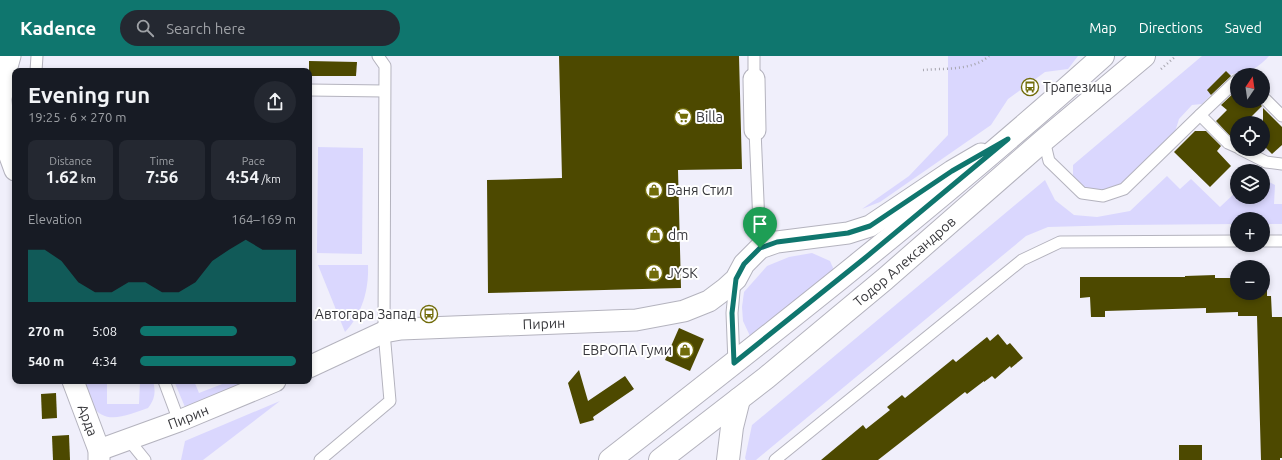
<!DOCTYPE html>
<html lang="en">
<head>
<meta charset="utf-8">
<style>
  :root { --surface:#171b24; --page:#242831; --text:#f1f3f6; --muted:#9ea1a6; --accent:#0f766e }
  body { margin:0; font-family:Ubuntu,sans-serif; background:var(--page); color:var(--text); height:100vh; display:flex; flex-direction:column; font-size:15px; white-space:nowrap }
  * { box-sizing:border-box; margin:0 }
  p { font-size:13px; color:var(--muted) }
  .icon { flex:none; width:22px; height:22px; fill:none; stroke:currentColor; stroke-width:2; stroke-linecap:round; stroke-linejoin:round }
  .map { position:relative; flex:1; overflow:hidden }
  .panel { position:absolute; left:12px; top:12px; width:300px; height:316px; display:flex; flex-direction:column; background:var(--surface); border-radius:8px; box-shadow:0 2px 6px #0003 }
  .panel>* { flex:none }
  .needle { width:26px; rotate:13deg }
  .tools { position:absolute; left:1230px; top:12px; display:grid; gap:8px }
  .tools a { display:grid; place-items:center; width:40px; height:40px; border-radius:50%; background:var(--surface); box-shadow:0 2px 6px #0003; font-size:20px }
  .pin { position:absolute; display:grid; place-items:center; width:34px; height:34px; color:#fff; margin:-41px -17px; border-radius:50% 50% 50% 0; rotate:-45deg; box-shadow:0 0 4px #0007 }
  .pin .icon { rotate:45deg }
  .round { display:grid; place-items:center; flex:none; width:42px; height:42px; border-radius:21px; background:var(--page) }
  .summary { display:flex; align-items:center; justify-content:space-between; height:68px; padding:0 16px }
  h1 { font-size:22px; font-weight:600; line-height:30px }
  .metrics { display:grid; grid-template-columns:repeat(3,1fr); gap:6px; height:68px; padding:4px 16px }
  .metrics div { display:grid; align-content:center; border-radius:8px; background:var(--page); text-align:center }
  .metrics b { font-size:17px; font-weight:600 }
  .metrics small { font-size:11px; font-weight:400 }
  .metrics p { font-size:11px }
  .chart { height:112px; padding:8px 16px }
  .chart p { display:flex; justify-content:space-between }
  .chart svg { width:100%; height:72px; margin-top:4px; fill:var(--accent); opacity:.7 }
  ul { padding:0 16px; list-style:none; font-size:13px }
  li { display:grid; grid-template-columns:64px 48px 1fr; align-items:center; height:30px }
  li i { height:10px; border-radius:5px; background:var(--accent) }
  header { display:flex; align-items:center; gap:24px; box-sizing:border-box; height:56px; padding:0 20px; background:var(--accent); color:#fff }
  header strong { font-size:19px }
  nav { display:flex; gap:22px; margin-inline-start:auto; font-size:14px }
  .search { width:280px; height:36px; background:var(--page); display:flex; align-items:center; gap:10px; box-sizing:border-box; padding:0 14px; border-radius:22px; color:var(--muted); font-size:15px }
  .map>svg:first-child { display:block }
</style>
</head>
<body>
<header>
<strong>Kadence</strong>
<div class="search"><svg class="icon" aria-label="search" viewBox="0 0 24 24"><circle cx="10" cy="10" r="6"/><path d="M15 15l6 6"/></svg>Search here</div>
<nav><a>Map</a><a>Directions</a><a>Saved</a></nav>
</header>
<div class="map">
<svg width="1282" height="404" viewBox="0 0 1282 404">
  <rect width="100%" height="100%" fill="#f0effb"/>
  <g fill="#dad7fe">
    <path d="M948,0H1078L1068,13L1045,16L1008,43L991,69L880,146L862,153L909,120L948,79Z"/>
    <path d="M1202,0H1269C1258,12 1249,17 1232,18L1202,48L1192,49L1179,63L1175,76L1122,129L1100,136L1091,134L1078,128L1073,119V109Z"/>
    <path d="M318,91L363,92L362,198L317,197Z"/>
    <path d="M1167,120L1180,133L1191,123L1220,151L1237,135V141H1263V123L1275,129L1274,148H1282V168H1263V163H1237V168L1120,169L1048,171L1026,180L756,404H746L745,402L752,369L1045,124L1055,144L1074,159L1097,161L1130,155Z"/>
    <path d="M812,197L830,205L834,214L750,280L743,265L742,251L744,236L767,210L789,201Z"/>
    <path d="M318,209H368C369,234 362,258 345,276Z"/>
    <path d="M84,325H107V348H139L140,325H153C156,336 155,343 148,352C129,358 105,371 92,349C88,342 86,332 84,325Z"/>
    <path d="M174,325H180L181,327L187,325H194L199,337L230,325H250L185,351Z"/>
    <path d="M280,345L203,404H181L185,385Z"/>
  </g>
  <g fill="#4d4900">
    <path d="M559,0H739L742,113L678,114L681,232L488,237L487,124L562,122Z"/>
    <path d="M309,5L357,6L356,20H309Z"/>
    <path d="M1226,15L1231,20L1211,39L1207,34Z"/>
    <path d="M1237,34V45H1257L1262,50L1245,67H1237V75L1231,81L1216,65L1227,54L1221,49Z"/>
    <path d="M1263,52L1282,71V89L1272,98L1263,89Z"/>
    <path d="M1195,75H1206L1221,90L1217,95L1231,110L1210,131L1174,96Z"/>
    <path d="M1215,219V222H1237V237H1263V226H1267V240H1271L1272,261H1282V402H1280V404H1261L1257,260H1238V256L1206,257V252L1105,255V261H1091L1090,241L1080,242V221H1185V220Z"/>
    <path d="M679,272L704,283L690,315L665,304Z"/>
    <path d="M998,278L1007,289L1010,287L1023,302L1011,312L1010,310L995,323L992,320L984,326V325L967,338L965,336L878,404H821L863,369L866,373L890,354L887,351L902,339L905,342L953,303L956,306L987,281L990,285Z"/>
    <path d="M579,314L588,345L625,320L634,333L593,361L594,364L580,368L568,327Z"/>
    <path d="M56,337L57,362L42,363L41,338Z"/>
    <path d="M69,379L70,404H53L52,380Z"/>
    <rect x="1179" y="389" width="23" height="15"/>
  </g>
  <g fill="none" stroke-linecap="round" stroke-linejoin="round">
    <g stroke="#b4b3be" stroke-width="13">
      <g id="lane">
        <path d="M754,0V23"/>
        <path d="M36,15L37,0"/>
        <path d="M309,34L384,35"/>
        <path d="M1263,41L1282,60"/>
        <path d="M1200,59L1228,87L1237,91"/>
        <path d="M755,74L760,192"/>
        <path d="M1044,84L1049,105L1082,137L1103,140L1124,133L1200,59L1237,24"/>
        <path d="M1240,93L1266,106L1282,108"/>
        <path d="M1263,185H1282"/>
        <path d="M734,307L732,257L735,225"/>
        <path d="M164,325L179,365"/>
        <path d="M128,383L145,404"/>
        <path d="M320,404L390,345L384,276L385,10L378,0"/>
        <path d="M775,404L1022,204L1060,186L1237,185"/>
      </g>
    </g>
    <g stroke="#b4b3be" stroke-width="23">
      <g id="street">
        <path d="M10,0L5,18L1,43L4,84L15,114"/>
        <path d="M754,23L755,74"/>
        <path id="s1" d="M309,311L384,276L401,273L636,264L684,255L709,245L725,233L736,223L744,208L760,192L777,186L848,177L870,170L952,115L981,98"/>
        <path id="s2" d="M73,325L99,394V404"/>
        <path id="s3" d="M99,394L179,365L275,325"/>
      </g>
    </g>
    <g stroke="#b4b3be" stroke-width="24">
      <path id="secondary" d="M728,404L732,371L739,343"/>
    </g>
    <g stroke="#b4b3be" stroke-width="24">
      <g id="primary">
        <path d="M610,404C778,273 945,142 1103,0"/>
        <path id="s4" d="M660,404L766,322L885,223L1044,84L1144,0"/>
      </g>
    </g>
    <g stroke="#a6a5ae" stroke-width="2.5" stroke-dasharray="1 3" stroke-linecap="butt">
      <path d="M1161,13L1176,0"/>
      <path d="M923,14C944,12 972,15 989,0"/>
    </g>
    <use href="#lane" stroke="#fff" stroke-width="11"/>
    <use href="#street" stroke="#fff" stroke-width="21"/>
    <use href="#secondary" stroke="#fff" stroke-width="22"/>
    <use href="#primary" stroke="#fff" stroke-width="22"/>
  </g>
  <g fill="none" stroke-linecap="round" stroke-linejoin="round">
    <g stroke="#fff" stroke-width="8">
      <path id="route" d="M1008,83L865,202L734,307L732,257L736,223L744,208L760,192L777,186L848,177L870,170L952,115Z"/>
    </g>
    <use href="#route" stroke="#0f766e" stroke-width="5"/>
  </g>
  <defs>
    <g id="bus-ring" transform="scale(0.9)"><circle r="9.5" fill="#fff" stroke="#716c0a" stroke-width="1.5"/><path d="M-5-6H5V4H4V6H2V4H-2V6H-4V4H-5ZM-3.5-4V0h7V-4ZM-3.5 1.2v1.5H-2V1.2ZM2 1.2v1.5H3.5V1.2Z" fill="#716c0a"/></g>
    <g id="supermarket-ring" transform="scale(0.9)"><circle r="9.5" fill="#fff" stroke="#716c0a" stroke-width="1.5"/><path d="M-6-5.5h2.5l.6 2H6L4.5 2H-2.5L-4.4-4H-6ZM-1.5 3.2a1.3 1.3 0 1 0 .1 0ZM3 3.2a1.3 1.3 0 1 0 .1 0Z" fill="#716c0a"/></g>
    <g id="shop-ring" transform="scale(0.9)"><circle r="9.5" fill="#fff" stroke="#716c0a" stroke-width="1.5"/><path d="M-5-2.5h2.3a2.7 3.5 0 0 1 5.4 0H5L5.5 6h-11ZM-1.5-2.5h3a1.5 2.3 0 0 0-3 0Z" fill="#716c0a"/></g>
  </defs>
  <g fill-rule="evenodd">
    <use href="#bus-ring" x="1030" y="31"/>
    <use href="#supermarket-ring" x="683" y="61"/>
    <use href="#shop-ring" x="654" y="134"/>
    <use href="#shop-ring" x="655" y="179"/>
    <use href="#shop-ring" x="654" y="217"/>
    <use href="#bus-ring" x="429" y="258"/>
    <use href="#shop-ring" x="685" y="294"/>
  </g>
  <g text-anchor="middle" stroke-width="4" stroke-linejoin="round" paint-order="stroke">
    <g font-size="14" fill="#37373b" stroke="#fff" text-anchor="start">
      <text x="1043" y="36">Трапезица</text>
      <text x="696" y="66">Billa</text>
      <text x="667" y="139">Баня Стил</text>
      <text x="668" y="184">dm</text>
      <text x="667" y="222">JYSK</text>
      <text x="416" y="263" text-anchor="end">Автогара Запад</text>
      <text x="672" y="299" text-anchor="end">ЕВРОПА Гуми</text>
    </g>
    <g font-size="14" fill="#37373b" stroke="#fff">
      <text dy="5" stroke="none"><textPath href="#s4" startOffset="315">Тодор Александров</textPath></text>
      <text dy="5" stroke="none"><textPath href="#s1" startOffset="243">Пирин</textPath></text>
      <text dy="5" stroke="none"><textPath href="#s3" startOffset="95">Пирин</textPath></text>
      <text dy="5" stroke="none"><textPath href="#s2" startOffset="42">Арда</textPath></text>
    </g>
  </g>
</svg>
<div class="tools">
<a><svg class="needle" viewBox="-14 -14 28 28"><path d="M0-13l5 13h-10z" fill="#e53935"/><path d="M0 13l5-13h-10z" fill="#9ea1a6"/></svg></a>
<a><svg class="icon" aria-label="locate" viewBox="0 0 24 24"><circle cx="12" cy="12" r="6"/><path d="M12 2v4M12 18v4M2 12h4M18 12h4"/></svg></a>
<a><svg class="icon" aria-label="layers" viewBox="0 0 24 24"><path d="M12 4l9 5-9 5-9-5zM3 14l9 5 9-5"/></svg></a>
<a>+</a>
<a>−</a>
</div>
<div class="pin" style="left:760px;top:192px;background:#1e9e55"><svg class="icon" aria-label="arrive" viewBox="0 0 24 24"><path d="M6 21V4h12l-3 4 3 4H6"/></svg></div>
<section class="panel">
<div class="summary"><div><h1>Evening run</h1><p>19:25 · 6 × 270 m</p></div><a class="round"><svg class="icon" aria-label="share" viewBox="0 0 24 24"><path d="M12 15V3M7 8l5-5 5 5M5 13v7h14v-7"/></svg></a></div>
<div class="metrics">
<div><p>Distance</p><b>1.62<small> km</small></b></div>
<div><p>Time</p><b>7:56</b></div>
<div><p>Pace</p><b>4:54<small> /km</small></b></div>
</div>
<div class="chart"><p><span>Elevation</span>164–169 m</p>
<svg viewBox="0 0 160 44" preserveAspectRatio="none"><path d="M0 44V12L10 12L20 19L30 32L40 38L50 38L60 32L70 32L80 38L90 38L100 32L110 19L120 12L130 6L140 12L150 12L160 12V44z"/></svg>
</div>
<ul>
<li><b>270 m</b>5:08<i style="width:62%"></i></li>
<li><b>540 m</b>4:34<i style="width:100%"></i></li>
</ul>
</section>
</div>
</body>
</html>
